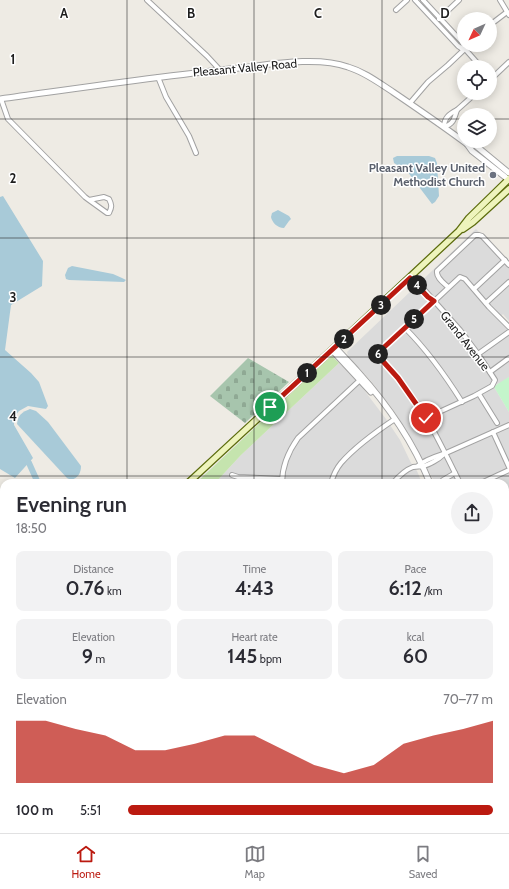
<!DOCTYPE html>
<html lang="en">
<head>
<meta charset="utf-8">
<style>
  :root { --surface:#fff; --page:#f2f2f3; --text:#2b2b33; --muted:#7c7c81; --line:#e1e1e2; --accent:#bb1a10 }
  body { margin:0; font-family:Cabin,sans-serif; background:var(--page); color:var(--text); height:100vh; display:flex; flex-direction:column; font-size:15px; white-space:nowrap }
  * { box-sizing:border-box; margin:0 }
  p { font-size:13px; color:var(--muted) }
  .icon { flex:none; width:22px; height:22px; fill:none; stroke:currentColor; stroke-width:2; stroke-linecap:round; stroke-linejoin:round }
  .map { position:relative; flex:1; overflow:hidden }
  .details { position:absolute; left:0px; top:479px; width:509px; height:354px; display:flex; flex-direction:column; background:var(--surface); border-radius:12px 12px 0 0; box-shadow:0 2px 10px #0003 }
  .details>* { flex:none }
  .needle { width:26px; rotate:226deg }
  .fabs { position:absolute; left:457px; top:12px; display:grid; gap:8px }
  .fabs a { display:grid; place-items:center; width:40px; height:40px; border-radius:50%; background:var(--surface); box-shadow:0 2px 10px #0003; font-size:20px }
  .pin { position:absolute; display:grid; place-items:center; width:34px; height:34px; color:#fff; margin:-17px; border:2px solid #fff; border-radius:50%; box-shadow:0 1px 4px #0007 }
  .km { position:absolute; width:20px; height:20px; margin:-10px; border-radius:50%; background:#222; color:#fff; font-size:11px; line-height:20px; text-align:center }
  .round { display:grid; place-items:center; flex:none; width:42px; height:42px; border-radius:21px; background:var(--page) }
  .overview { display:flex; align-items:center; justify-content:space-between; height:68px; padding:0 16px }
  h1 { font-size:22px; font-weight:600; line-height:30px }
  .figures { display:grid; grid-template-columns:repeat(3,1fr); gap:6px; height:68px; padding:4px 16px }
  .figures div { display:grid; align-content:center; border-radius:8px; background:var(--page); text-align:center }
  .figures b { font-size:20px; font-weight:600 }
  .figures small { font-size:11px; font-weight:400 }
  .figures p { font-size:11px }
  .chart { height:112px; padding:8px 16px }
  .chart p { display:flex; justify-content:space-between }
  .chart svg { width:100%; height:72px; margin-top:4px; fill:var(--accent); opacity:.7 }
  ul { padding:0 16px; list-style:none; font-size:13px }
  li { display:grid; grid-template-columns:64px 48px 1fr; align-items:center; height:30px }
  li i { height:10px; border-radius:5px; background:var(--accent) }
  .menu { display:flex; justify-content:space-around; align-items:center; height:56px; border-top:1px solid var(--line); background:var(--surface); font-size:11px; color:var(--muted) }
  .menu a { display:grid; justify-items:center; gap:2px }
  .menu .active { color:var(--accent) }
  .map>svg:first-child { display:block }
</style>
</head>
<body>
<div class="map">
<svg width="509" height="833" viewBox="0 0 509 833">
  <defs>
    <pattern id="construction-cross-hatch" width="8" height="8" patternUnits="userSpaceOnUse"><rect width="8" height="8" fill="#c1c2b0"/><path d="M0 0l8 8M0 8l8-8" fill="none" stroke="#a5a697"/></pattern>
    <pattern id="cemetery-stones" width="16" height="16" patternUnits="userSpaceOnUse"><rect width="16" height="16" fill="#a7c5ad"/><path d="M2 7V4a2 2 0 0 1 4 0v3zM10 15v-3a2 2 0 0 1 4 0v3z" fill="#8fa994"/></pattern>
  </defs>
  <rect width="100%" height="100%" fill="#eeebe4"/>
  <g fill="#dbdbdb">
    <path d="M476,229L509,263V321L503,314L498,319L509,331V377L501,383L497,384L494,387L509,412V514L505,516V483H435L411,438L392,408L371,381L348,356L347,352Z"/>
    <path d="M339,363L361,386L386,419L400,440L411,463L417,471L422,483H215L241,455Z"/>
    <path d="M505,777L509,781V833H77L81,829H505Z"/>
  </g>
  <path fill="#fbfcdf" d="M507,630L509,631V738L505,735V632Z"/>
  <path fill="url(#construction-cross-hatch)" d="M0,728L4,732V806L0,803Z"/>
  <path fill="#c5e4ae" d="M332,356L339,363L241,455L215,483H196L330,357Z"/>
  <path fill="url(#cemetery-stones)" d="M248,358L289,382L245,423L210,396Z"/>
  <g fill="#c4f5cb">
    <path d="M509,377V412L494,387C498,383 504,380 509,377Z"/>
    <path d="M509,541V618L505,616V545Z"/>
  </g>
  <g fill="#a8cad8">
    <path d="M397,156H429L435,158L437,163L439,196L435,202L432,204L407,171L394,163L393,158Z"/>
    <path d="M3,196L43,261L42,286L11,305L5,350L31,373L39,382L48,406L46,409L28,406L19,411L14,417V425L33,458L15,478L0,469V197Z"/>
    <path d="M278,210L289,216L291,219L289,221L284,228C277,228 272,222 271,217L272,213Z"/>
    <path d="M72,266L113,274L122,278L126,280L124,282L69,280L66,279L65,275L68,268Z"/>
    <path d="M30,409L36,411L48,422L81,466C81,473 78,478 71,480L67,478L17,424C18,415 22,412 30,409Z"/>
  </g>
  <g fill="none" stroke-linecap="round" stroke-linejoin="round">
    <g stroke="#a8cad8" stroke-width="6">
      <path d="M24,457L29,463L38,483"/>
      <path d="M64,833L65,829"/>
    </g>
    <g stroke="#a2a2a2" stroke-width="6">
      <g id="minor">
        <path d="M147,0L207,56L220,70"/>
        <path d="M415,0L458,46L461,48L465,49"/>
        <path d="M423,0L462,42L465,49L481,67"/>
        <path d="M500,0L509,15"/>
        <path d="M396,10L407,0"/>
        <path d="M439,19L459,0"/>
        <path d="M490,25L507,12"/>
        <path d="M158,77L166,97L189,136L196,153"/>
        <path d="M490,80L509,62"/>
        <path d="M1,99L8,119L85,197L89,200L104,197L109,199C112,205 112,207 109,213H107L89,200"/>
        <path d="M410,103L428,82L448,65L469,45"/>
        <path d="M457,110C454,120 453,124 444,127C444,118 449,114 457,110Z"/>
        <path d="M457,110L476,93"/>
        <path d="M412,276L460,330L478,354L495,380L492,386L474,396L426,418"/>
        <path d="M410,278L422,290"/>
        <path d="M448,287C444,283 436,278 437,271L475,235H479L482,236L509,265"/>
        <path d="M474,289L505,260"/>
        <path d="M486,303L509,282"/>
        <path d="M405,328C427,350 445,375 462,402"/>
        <path d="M478,354L509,332"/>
        <path d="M490,372L509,358"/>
        <path d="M479,394L497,423"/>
        <path d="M493,432L509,467"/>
        <path d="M418,466C425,459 437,456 446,453L509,425"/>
        <path d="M232,475L238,477L282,479"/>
        <path d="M282,483C282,466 288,452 298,438L360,380"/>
        <path d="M331,483C333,476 336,469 341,463C355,447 377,431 395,419"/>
        <path d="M393,483C398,477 405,470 413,467C417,466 420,467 423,466C429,465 439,459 443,455"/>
        <path d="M440,483L443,480L455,473"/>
        <path d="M460,483C449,461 439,440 427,419C414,397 397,377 380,358L378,354L379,353L460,277L465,279L489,307L509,327"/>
        <path d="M481,483L509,470"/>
        <path d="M505,495L509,493"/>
        <path d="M0,778L4,784"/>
        <path d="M505,790L509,788"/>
        <path d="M149,829L152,833"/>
        <path d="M341,829L344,833"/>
        <path d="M115,833L120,829"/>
        <path d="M441,833V829"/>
      </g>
    </g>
    <g stroke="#a2a2a2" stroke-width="7">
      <g id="tertiary">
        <path d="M0,99C80,88 160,76 240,68C273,64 318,56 348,67C365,72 379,83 393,92C418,109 443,126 467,144L472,151L509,180"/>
        <path d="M467,144L475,145L509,173"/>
        <path d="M335,347C343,356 351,364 358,372C388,405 413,442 430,483"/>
        <path d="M332,350L371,392"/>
        <path d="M505,623L509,625"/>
        <path d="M231,829L234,833"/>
      </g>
    </g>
    <g stroke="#5c6c0d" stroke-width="8">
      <g id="secondary">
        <path d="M463,229L473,222L509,189"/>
        <path d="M188,483L335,347L459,231L469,218L509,179"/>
        <path d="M0,658L4,654"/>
      </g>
    </g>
    <use href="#minor" stroke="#fff" stroke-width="4"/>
    <use href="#tertiary" stroke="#fff" stroke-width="5"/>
    <use href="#secondary" stroke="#eef4bc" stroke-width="5.5"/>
  </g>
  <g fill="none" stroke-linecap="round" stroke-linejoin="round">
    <g stroke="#fff" stroke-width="8">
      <path id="route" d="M270,407L410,278L428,297L434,301L380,351L378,354L380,358L398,378L426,418"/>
    </g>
    <use href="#route" stroke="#bb1a10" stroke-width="5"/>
  </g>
  <path fill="none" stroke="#1e1e1e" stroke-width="1" stroke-opacity="0.55" d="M127,0V483M254,0V483M382,0V483M0,119H464M490,119H509M0,238H509M0,357H509M0,476H509M0,595H4M505,595H509M0,714H4M505,714H509M127,829V833M254,829V833M382,829V833"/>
  <circle fill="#6b7280" stroke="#fff" stroke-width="1.5" cx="493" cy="175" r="4"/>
  <g text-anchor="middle" stroke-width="3" stroke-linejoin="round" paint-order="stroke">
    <g font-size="12" fill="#1e1e1e" stroke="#fff">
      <text transform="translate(245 68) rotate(-5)" y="4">Pleasant Valley Road</text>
      <text transform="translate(465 341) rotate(52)" y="4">Grand Avenue</text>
    </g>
    <g font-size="12" font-weight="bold" fill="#5b616d" stroke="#fff" text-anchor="end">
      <text x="485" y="172">Pleasant Valley United<tspan x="485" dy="14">Methodist Church</tspan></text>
    </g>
  </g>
  <g font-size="13" text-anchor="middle" font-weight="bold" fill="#1e1e1e" stroke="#fff" stroke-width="3" stroke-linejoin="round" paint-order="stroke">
    <text x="64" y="18">A</text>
    <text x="191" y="18">B</text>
    <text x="318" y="18">C</text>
    <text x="445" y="18">D</text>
    <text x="13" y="64">1</text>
    <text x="13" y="183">2</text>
    <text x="13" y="302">3</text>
    <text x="13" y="421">4</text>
  </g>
</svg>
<div class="fabs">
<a><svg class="needle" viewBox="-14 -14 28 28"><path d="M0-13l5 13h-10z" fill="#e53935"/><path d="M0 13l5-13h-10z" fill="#7c7c81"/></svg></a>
<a><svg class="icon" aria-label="locate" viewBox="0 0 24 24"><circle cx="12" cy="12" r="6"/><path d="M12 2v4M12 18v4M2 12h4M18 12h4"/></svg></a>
<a><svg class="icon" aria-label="layers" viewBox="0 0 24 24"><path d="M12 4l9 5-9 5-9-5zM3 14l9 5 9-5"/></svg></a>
</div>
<div class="pin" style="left:270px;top:407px;background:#1e9e55"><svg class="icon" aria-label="arrive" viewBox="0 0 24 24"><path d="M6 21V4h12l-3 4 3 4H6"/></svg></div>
<div class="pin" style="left:426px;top:418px;background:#d93025"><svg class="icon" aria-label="check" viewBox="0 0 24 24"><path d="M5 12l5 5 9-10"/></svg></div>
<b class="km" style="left:307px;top:373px">1</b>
<b class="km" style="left:344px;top:339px">2</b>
<b class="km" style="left:381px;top:305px">3</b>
<b class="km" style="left:417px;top:285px">4</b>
<b class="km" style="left:414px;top:319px">5</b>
<b class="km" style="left:378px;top:354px">6</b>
<section class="details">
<div class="overview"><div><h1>Evening run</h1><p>18:50</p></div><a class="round"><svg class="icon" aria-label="share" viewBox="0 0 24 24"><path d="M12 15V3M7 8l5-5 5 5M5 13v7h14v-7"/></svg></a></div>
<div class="figures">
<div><p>Distance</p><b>0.76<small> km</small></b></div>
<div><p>Time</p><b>4:43</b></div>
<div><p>Pace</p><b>6:12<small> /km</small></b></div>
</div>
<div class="figures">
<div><p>Elevation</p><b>9<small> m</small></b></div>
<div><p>Heart rate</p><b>145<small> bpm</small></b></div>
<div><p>kcal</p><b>60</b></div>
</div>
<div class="chart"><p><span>Elevation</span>70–77 m</p>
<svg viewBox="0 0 160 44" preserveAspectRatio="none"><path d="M0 44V6L10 6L20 11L30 15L40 24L50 24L60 20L70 15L80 15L90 24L100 33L110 38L120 33L130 20L140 15L150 11L160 6V44z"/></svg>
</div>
<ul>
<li><b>100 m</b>5:51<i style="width:100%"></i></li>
</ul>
</section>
</div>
<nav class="menu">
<a class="active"><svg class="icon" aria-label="home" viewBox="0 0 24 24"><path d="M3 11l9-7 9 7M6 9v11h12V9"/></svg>Home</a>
<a><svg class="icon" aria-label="map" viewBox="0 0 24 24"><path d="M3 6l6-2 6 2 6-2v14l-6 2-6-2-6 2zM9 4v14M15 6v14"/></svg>Map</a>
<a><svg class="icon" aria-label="saved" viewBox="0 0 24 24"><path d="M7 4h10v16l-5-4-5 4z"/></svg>Saved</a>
</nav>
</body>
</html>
